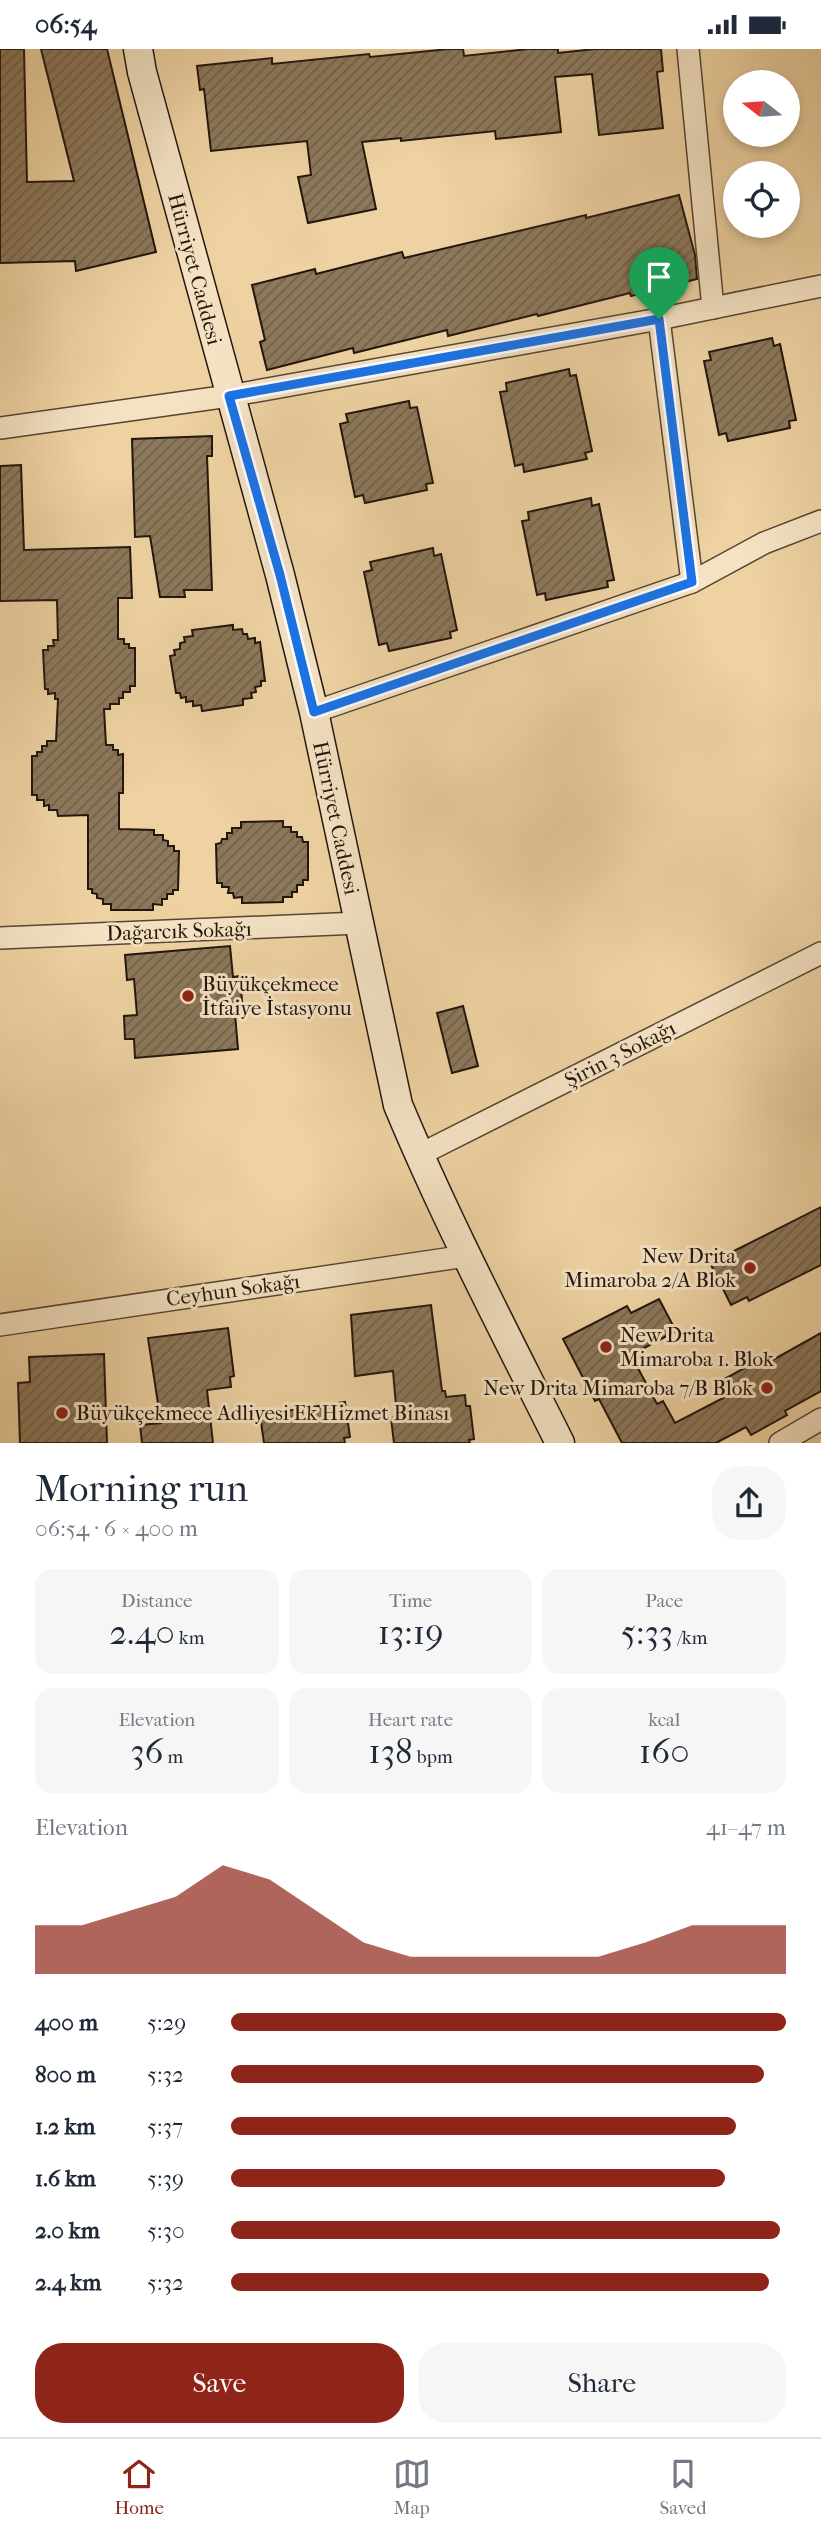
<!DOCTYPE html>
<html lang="en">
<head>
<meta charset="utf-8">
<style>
  :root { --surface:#fff; --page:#f6f6f7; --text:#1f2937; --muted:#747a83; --line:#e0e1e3; --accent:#8f2418 }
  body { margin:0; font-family:"IM FELL French Canon",serif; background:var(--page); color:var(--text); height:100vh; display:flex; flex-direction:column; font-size:26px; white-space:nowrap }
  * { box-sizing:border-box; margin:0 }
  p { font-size:23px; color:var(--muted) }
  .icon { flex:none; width:38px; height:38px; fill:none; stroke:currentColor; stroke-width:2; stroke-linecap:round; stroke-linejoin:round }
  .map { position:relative; height:1394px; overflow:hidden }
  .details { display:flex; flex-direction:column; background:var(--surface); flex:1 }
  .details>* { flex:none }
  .needle { width:46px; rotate:287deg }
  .fabs { position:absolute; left:723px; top:21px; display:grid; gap:14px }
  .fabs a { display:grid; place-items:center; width:77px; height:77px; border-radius:50%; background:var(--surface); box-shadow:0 4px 10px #0003; font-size:35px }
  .pin { position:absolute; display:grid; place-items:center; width:60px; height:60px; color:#fff; margin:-72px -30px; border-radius:50% 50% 50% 0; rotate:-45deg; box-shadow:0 0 7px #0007 }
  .pin .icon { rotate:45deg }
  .round { display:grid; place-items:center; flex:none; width:74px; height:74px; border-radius:28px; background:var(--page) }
  .headline { display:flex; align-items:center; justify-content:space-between; height:119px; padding:0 35px }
  h1 { font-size:38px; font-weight:600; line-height:52px }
  .stats { display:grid; grid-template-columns:repeat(3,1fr); gap:10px; height:119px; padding:7px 35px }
  .stats div { display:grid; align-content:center; border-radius:18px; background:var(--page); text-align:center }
  .stats b { font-size:35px; font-weight:600 }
  .stats small { font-size:19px; font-weight:400 }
  .stats p { font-size:19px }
  .chart { height:196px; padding:14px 35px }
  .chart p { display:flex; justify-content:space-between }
  .chart svg { width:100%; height:126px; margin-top:7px; fill:var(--accent); opacity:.7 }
  .cta { display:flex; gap:14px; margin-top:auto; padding:14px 35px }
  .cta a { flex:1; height:80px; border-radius:28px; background:var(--accent); color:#fff; font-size:28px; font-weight:600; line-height:80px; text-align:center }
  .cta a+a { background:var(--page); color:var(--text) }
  ul { padding:0 35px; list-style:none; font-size:23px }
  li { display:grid; grid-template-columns:112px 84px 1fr; align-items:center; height:52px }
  li i { height:18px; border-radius:9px; background:var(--accent) }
  .status { display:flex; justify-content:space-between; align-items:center; height:49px; padding:0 35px; background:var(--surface); direction:ltr }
  .status svg { height:19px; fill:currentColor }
  .tab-bar { display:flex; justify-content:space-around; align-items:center; height:98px; border-top:2px solid var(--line); background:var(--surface); font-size:19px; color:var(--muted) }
  .tab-bar a { display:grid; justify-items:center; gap:4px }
  .tab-bar .active { color:var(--accent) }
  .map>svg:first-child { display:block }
</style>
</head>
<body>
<div class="status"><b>06:54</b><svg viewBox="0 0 49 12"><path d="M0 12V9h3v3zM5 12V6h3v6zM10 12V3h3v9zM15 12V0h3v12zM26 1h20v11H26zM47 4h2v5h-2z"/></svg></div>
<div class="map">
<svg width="821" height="1394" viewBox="0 0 821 1394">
  <defs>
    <pattern id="building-hatch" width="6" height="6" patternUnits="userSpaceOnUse" patternTransform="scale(1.75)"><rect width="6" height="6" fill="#8c785b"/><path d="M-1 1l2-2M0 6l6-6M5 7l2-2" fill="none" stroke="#72614a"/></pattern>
  </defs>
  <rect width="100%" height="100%" fill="#eed2a2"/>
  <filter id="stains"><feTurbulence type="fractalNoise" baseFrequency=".00286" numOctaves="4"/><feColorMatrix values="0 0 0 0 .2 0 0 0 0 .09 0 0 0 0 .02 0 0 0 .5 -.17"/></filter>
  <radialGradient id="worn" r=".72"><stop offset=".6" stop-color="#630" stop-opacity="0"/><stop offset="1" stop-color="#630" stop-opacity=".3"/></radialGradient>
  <g fill="url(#building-hatch)" stroke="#22160e" stroke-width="2">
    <path d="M0,0H24L27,133L74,132L41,0H107L156,203L76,222L75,212L0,214Z"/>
    <path d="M449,0H463L464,7L528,0H558V4L595,0H661L663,22L657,23L663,79L599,86L592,25L555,28L561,83L496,90L495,82L401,92V89L362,93L376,160L308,174L298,128L311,126L307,92L211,102L204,40L200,41L197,17L272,9V15L369,5L370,8Z"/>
    <path d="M679,146L695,206L697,230L631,247L630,244L538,267L537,265L448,287L447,281L354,304L353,299L267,321L260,293L265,291L252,236L315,220L316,225L402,203L404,209L586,166V169Z"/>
    <path d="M772,289L774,297L780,295L796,371L789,372L790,379L728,392L726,384L719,386L704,312L711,311L709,303Z"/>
    <path d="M569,320L570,327L576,326L592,402L585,404L587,410L524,423L523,415L515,417L500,343L507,342L506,334Z"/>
    <path d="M409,352L410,359L417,358L433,434L426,435L427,441L365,454L363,446L355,448L340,375L348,373L346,365Z"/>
    <path d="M212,387V407H207L212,541H184L185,548H160L150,487L135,488L132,390Z"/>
    <path d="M21,416L24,501L130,498L132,549H118V590H124V595H129V599H135V637H130V643H123V649H119V655H110V660H104L106,696H113V701H118V706L123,705V744H119V780L154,781V786H163V791L168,792V797H174V802H179L178,841H173V845H167V850H162V856L153,855V861H111V855H103V850L97,849V845L92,844V840H88V766L58,767L57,761H49V756L44,757V751H37V746H32V707H37V703H42V697H47V692H56L58,650H55V644L48,645V640H45L43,601H48V597H54L53,591H58L57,551L0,552V417Z"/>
    <path d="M591,449L592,457L599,455L614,531L607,532L608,538L546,551L545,544L537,546L522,472L529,471L528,463Z"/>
    <path d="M433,499L434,507L441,505L457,581L450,583L451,589L389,602L387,594L379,596L364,523L372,521L370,513Z"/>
    <path d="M233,576V581L242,580L243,585H247L248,590L255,589V594L260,593L265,632H261V637L255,638L256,643L251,644L252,649L243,650V656L202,662L201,656L193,657V652L186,653V648L181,649L180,644H176L170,607L175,606L174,601L180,600V594L185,593L184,588L193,587L192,581Z"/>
    <path d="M283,772V778H291V783H297V788H302L303,793H308V831H303V836H297V843H292V848H283V853L242,854V848L234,849L233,844H228L229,838H222V834H217L216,795L221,794L222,790H227V784H232V779H241V773Z"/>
    <path d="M230,897L233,928L240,927L243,964L235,965L238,1000L135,1009L134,990H125L124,967L137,966L134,930L127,931L125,906Z"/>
    <path d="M463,957L478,1017L452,1024L437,964Z"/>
    <path d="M821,1158V1216L749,1252L747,1248L731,1256L710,1214Z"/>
    <path d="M659,1250L676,1282L631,1306L657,1355L663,1352L675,1374L729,1346L721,1332L759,1311L762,1317L821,1284V1342L785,1362L787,1366L751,1386L746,1378L716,1394H622L599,1350L595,1352L563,1290L627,1257L631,1264Z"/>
    <path d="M431,1256L442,1342H445L446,1348L465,1346L466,1357H470L474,1390L469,1391L470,1394H394L391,1369L397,1368L393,1322L355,1327L351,1266Z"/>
    <path d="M228,1279L234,1327L230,1328L231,1338L207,1341L213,1394H142L140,1376L161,1374L148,1289Z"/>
    <path d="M104,1305L107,1394H20L18,1334L30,1333L29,1308Z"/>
    <path d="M345,1353L350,1388L344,1389L345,1394H264L260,1366Z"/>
  </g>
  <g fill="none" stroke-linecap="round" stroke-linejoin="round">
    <g stroke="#554533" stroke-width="24">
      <g id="street">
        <path d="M688,0L713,259"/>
        <path d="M659,270L692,533"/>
        <path d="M0,379L229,347L659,270L821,237"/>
        <path d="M314,663L692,533L764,494L821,472"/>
        <path d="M0,889L359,874"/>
        <path d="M419,1106L821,904"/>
        <path d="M0,1276L466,1207"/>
        <path d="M780,1394L821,1370"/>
      </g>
    </g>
    <g stroke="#22160e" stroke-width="31">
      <path id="secondary" d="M138,0L142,23L280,526L314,663L398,1056C446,1171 504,1282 560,1394"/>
    </g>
    <use href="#street" stroke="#f4e2c3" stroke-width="21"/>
    <use href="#secondary" stroke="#f4e2c3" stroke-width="28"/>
  </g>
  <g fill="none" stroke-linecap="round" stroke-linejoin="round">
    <g stroke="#fff" stroke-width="14">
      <path id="route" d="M659,270L692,533L314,663L280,526L229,347Z"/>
    </g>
    <use href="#route" stroke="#1a73e8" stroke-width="9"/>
  </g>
  <g fill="#8f2418" stroke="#f4e2c3" stroke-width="2.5">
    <circle cx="188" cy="947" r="7"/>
    <circle cx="750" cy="1219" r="7"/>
    <circle cx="606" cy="1298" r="7"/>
    <circle cx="767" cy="1339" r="7"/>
    <circle cx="62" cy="1364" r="7"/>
  </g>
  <g text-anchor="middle" stroke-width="6" stroke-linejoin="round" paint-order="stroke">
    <g font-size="21" fill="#22160e" stroke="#f4e2c3">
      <text transform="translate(195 220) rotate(75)" y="7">Hürriyet Caddesi</text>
      <text transform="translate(336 769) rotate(78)" y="7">Hürriyet Caddesi</text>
      <text transform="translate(179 882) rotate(-2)" y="7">Dağarcık Sokağı</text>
      <text transform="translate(620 1005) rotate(-27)" y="7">Şirin 3 Sokağı</text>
      <text transform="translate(233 1241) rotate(-8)" y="7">Ceyhun Sokağı</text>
    </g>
    <g font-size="21" fill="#22160e" stroke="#f4e2c3" text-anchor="start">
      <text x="202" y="942">Büyükçekmece<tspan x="202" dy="24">İtfaiye İstasyonu</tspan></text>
      <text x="736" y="1214" text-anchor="end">New Drita<tspan x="736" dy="24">Mimaroba 2/A Blok</tspan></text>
      <text x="620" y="1293">New Drita<tspan x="620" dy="24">Mimaroba 1. Blok</tspan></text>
      <text x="753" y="1346" text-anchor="end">New Drita Mimaroba 7/B Blok</text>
      <text x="76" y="1371">Büyükçekmece Adliyesi Ek Hizmet Binası</text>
    </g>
  </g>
  <rect width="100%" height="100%" filter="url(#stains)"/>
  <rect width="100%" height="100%" fill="url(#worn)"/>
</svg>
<div class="fabs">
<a><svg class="needle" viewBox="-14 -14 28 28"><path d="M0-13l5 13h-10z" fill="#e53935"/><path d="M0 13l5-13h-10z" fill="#747a83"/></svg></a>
<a><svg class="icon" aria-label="locate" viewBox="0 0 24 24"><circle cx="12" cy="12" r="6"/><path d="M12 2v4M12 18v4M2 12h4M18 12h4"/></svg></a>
</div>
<div class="pin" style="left:659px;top:270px;background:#1e9e55"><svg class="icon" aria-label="arrive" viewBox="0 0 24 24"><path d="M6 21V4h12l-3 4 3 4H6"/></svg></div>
</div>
<section class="details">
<div class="headline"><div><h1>Morning run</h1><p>06:54 · 6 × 400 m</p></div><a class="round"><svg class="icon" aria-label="share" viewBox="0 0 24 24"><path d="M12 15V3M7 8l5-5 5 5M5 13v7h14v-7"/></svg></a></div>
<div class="stats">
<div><p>Distance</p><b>2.40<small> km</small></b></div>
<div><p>Time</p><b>13:19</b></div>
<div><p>Pace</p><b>5:33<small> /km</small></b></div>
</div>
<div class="stats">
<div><p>Elevation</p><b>36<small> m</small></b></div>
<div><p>Heart rate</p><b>138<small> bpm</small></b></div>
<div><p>kcal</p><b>160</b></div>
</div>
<div class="chart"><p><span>Elevation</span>41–47 m</p>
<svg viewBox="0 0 160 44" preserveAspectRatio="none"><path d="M0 44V27L10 27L20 22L30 17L40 6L50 11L60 22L70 33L80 38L90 38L100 38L110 38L120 38L130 33L140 27L150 27L160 27V44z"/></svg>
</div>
<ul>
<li><b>400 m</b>5:29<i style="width:100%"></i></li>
<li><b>800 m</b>5:32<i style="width:96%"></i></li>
<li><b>1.2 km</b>5:37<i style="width:91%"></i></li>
<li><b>1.6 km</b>5:39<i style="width:89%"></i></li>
<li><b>2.0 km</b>5:30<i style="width:99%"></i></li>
<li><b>2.4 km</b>5:32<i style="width:97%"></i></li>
</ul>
<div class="cta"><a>Save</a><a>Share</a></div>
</section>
<nav class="tab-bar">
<a class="active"><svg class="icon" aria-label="home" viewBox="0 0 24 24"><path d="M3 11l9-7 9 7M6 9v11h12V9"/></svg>Home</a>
<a><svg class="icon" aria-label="map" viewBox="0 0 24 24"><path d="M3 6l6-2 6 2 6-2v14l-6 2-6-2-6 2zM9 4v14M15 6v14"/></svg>Map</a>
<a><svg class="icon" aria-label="saved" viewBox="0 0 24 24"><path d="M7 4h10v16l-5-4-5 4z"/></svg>Saved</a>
</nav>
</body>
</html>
